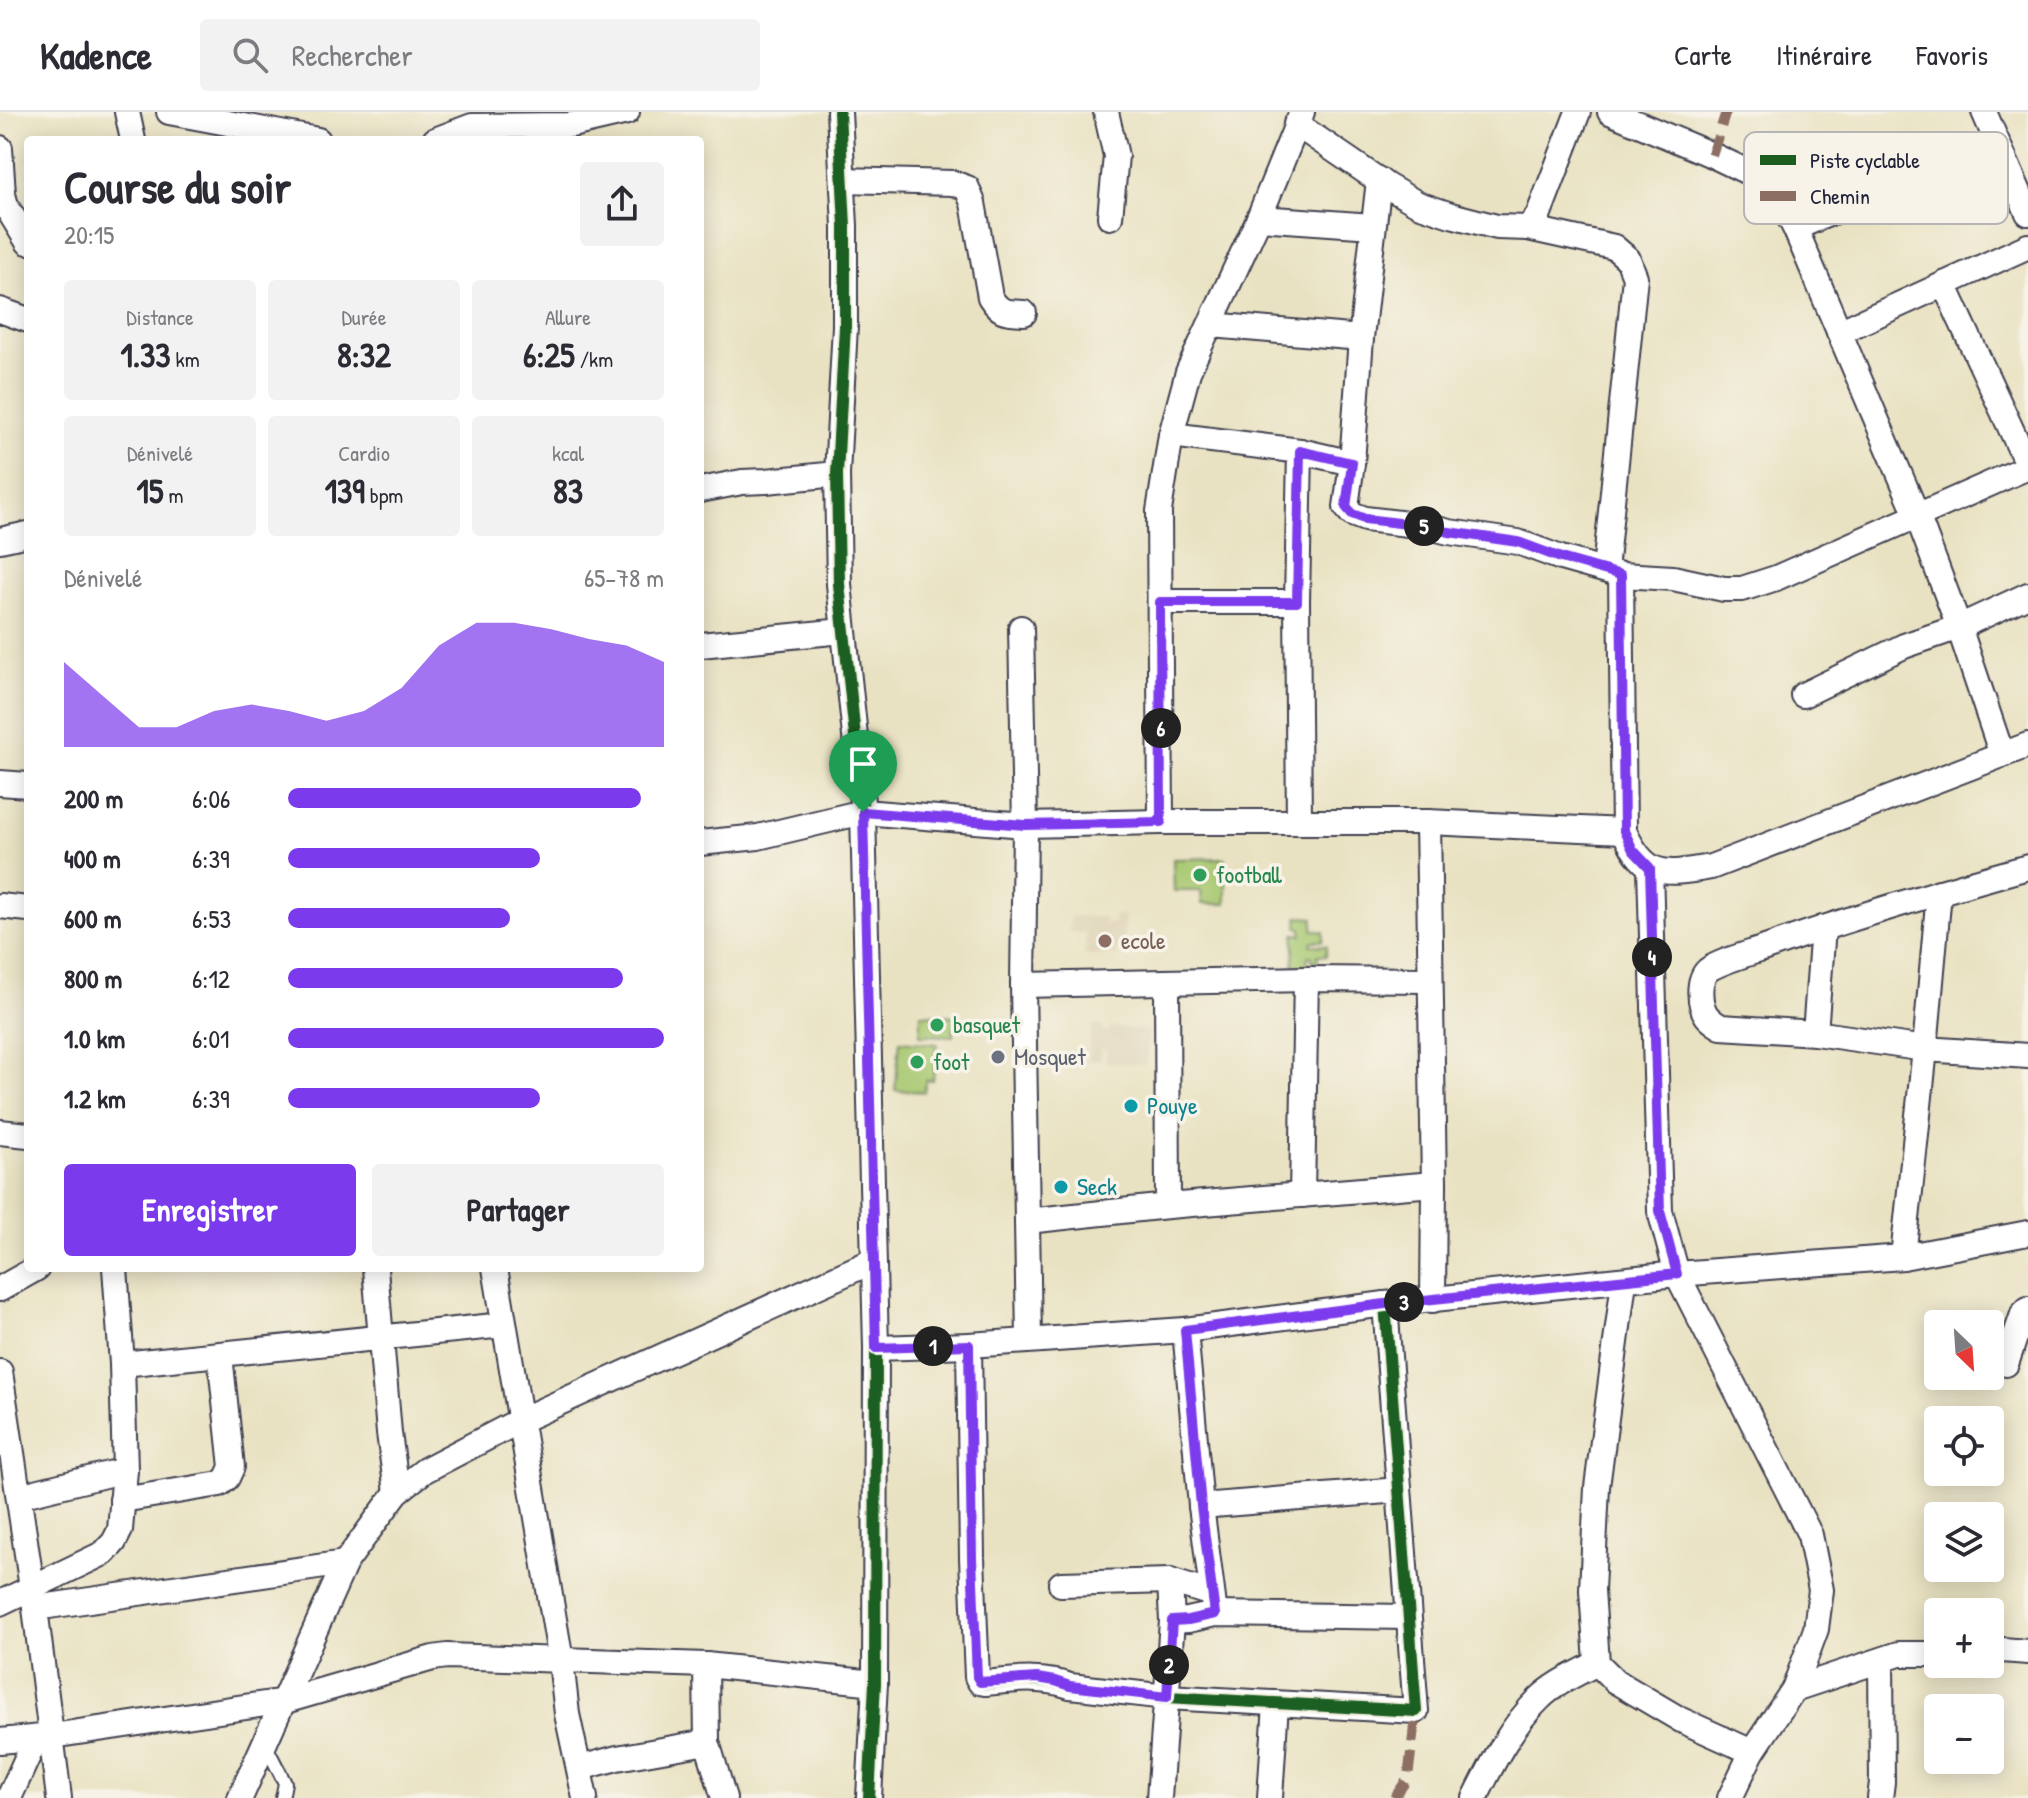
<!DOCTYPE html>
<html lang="fr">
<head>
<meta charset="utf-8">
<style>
  :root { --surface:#fff; --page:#f2f2f3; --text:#2b2b33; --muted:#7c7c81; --line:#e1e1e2; --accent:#7c3aed }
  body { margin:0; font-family:"Patrick Hand",sans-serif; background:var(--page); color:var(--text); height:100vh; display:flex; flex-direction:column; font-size:30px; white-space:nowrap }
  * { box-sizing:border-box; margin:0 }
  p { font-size:26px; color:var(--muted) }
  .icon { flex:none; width:44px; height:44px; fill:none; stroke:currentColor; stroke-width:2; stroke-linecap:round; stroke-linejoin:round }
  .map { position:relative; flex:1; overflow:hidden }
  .details { position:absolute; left:24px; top:24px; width:680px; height:1136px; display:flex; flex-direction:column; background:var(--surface); border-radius:8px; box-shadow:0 4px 20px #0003 }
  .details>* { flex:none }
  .needle { width:52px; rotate:155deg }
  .tools { position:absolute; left:1924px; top:1198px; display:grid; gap:16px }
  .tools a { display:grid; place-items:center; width:80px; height:80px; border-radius:8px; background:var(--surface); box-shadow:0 4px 20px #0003; font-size:40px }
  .pin { position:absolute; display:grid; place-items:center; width:68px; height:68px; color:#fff; margin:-82px -34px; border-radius:50% 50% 50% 0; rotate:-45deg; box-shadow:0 0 8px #0007 }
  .pin .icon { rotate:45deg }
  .km { position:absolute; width:40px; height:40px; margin:-20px; border-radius:50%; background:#222; color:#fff; font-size:22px; line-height:40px; text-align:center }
  .round { display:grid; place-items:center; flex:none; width:84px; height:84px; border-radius:8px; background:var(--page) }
  .head { display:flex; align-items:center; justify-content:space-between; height:136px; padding:0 40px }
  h1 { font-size:44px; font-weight:800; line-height:60px }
  .stats { display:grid; grid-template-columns:repeat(3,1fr); gap:12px; height:136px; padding:8px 40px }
  .stats div { display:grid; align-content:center; border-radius:8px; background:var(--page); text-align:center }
  .stats b { font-size:34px; font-weight:800 }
  .stats small { font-size:22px; font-weight:400 }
  .stats p { font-size:22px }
  .chart { height:224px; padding:16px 40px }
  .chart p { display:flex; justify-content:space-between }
  .chart svg { width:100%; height:144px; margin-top:8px; fill:var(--accent); opacity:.7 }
  .button { display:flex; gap:16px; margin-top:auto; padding:16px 40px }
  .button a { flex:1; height:92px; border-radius:8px; background:var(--accent); color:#fff; font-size:32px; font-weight:800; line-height:92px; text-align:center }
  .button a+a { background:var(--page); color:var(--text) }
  ul { padding:0 40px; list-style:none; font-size:26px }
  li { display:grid; grid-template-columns:128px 96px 1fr; align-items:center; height:60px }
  li i { height:20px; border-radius:10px; background:var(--accent) }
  header { display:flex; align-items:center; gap:48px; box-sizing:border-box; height:112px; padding:0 40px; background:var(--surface); border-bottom:2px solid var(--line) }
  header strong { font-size:38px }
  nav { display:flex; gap:44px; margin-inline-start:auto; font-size:28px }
  .search { width:560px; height:72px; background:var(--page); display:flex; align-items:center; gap:20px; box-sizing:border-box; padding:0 28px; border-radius:8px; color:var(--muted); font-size:30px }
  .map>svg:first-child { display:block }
</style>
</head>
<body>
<header>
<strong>Kadence</strong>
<div class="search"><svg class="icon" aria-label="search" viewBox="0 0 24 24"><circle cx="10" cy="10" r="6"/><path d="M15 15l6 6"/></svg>Rechercher</div>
<nav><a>Carte</a><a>Itinéraire</a><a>Favoris</a></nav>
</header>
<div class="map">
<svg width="2028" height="1686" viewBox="0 0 2028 1686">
  <rect width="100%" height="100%" fill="#f7f3e8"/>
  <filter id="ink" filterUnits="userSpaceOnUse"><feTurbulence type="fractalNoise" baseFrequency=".0125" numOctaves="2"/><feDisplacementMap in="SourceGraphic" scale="16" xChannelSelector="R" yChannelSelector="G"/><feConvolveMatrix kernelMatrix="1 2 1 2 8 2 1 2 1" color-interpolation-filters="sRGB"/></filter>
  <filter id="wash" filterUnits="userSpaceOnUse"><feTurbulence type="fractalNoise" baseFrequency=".006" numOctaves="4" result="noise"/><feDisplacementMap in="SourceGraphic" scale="32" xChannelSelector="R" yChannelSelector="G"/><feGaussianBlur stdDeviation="1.8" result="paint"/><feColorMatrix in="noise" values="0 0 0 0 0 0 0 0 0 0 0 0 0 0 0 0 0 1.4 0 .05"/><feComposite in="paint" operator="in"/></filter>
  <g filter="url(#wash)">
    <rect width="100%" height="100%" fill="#e9e2c2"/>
    <g fill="#ded3b5">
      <path d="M1115,803H1125L1123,837H1117V844L1085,843L1086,821L1069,820L1070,804L1105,805V811H1114Z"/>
      <path d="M1092,913L1102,914V919L1109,920L1110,915L1150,919L1146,953L1106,950L1107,938L1101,937L1099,949L1088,948Z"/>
    </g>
    <g fill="#a7c870" stroke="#647556" stroke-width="2">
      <path d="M1226,746V792H1202L1201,779H1174L1173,747Z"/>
      <path d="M1298,805L1314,806L1313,818L1324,820L1323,829H1312L1311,833L1327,834L1326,844L1318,843L1317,850L1312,849V844H1308L1307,855L1293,854L1295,822L1302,823V816L1297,815Z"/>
      <path d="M921,902L954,904L953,924L920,923Z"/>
      <path d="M900,929L937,932L933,968H926L924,980L895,978Z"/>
    </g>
  </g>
  <g filter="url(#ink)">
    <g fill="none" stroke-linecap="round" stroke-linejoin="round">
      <g stroke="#403f4f" stroke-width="16">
        <path id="service" d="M265,1632L285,1671L282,1686"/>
      </g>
      <g stroke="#403f4f" stroke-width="28">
        <g id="minor">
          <path d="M127,0L133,28"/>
          <path d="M169,0L318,28"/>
          <path d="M839,0L845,114V214L837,362L839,472L863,700L876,1236L875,1571L869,1686"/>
          <path d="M1106,0L1116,44L1110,105"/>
          <path d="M1610,0L1712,43L1756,64L1775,80L1795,116L1917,403L1959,515L2002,643"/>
          <path d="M1984,0L2028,101"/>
          <path d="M1296,12L1387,74L1418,92L1451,103L1497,115L1528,116L1538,104L1578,0"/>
          <path d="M435,28L472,14L571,13L627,0"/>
          <path d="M0,36L3,82L6,94L28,130"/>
          <path d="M843,68L953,71L967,76L973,91L990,185C1000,201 1005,200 1024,201"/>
          <path d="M1379,68L1361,226L1352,351L1346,395L1352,402L1365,407L1425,414L1449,420L1518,430L1561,446L1621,463L1673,466L1724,477H1742L1776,466L2028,355"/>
          <path d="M1259,106L1373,114"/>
          <path d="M1528,116L1614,135L1628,147L1635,165L1605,458"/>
          <path d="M1795,116L1997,31"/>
          <path d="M1944,172L2028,354"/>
          <path d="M0,198L28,208"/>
          <path d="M1211,213L1361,226"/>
          <path d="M1839,220L2028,134"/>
          <path d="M1171,323L1300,339L1352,351"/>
          <path d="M700,378L742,370L766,369L837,362"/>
          <path d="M0,428L28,422"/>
          <path d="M1621,463L1624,719C1646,767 1664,763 1711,755L2028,633"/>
          <path d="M1160,490H1297"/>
          <path d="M1021,516L1025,713L1023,873L1029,1227"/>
          <path d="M700,533L843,519"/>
          <path d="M1803,583L1904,534L1959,515L2028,483"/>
          <path d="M0,671L28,673"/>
          <path d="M1161,710L1159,399L1171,323L1188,260L1259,106L1302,0"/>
          <path d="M1299,710L1297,490L1300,339"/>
          <path d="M1428,710L1434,1072L1433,1188"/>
          <path d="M700,731L758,725L863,700L1025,713L1161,710H1428L1624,719"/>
          <path d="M2028,755C1942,779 1855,804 1771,834C1755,840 1720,849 1708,858C1697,868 1699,893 1707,904C1711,909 1716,912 1721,915L1815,921L1925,937L2028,944"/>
          <path d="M1650,756L1660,1099L1677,1162L1810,1423L1821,1478L1816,1517L1794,1577L1752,1640L1730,1686"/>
          <path d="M0,794L28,797"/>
          <path d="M1167,870L1168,1094"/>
          <path d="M1023,873L1306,867L1429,868"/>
          <path d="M1815,921L1823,816"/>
          <path d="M0,1020L28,1023"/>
          <path d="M1302,1083L1306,867"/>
          <path d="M1027,1109L1168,1094L1434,1072"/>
          <path d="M1903,1145L1925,937L1939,780"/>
          <path d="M375,1156L389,1321L397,1380"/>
          <path d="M495,1156L561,1549L567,1602L585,1686"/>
          <path d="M1624,1169L1597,1375L1592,1478L1597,1551L1615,1569L1681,1608L1752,1640"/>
          <path d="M0,1177L37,1156"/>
          <path d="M1185,1218L1201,1394L1215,1502"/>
          <path d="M969,1233L972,1446L977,1565L980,1570L985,1571C1015,1568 1042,1564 1070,1574L1167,1585L1416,1599L1385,1192"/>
          <path d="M876,1236L969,1233L1185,1218L1385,1192L1677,1162L1903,1145L2028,1121"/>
          <path d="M122,1252L504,1213"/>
          <path d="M2006,1252L2023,1202L2028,1197"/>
          <path d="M0,1260L35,1496L59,1686"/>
          <path d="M19,1384L125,1358"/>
          <path d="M122,1388L220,1372L227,1366L232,1355L220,1243"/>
          <path d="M1201,1394L1399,1378"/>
          <path d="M1061,1472L1170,1469L1212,1482"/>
          <path d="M0,1491L104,1441L114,1430L120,1418L125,1358L122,1252L115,1156"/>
          <path d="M35,1496L345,1451"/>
          <path d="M1172,1509L1188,1508L1215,1502L1408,1505"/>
          <path d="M1990,1541L2002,1538L2028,1540"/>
          <path d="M706,1553L707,1630"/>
          <path d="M1794,1577L1899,1542H1938"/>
          <path d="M0,1629L52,1624L285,1589L433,1546L447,1544L706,1553L875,1571"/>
          <path d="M580,1656L617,1646L707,1630L724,1686"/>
          <path d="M9,1686L36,1626"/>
          <path d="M240,1686L345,1451L397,1380L425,1358L519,1309L873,1149"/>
          <path d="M1159,1686L1172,1509L1170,1469"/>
          <path d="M1270,1686L1276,1591"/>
          <path d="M1475,1686C1492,1652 1511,1614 1539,1587C1555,1571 1577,1562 1597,1551"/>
          <path d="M1880,1686L1882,1670L1881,1549"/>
        </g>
      </g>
      <use href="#service" stroke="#fff" stroke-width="12"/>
      <use href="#minor" stroke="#fff" stroke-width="24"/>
      <g stroke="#8d6e63" stroke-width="10" stroke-dasharray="20 10" stroke-linecap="butt">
        <path d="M1712,43L1726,0"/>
        <path d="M1394,1686L1408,1666L1416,1599"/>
      </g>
      <g stroke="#f7f3e8" stroke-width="17">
        <g id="cycleway">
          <path d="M839,0L845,114V214L837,362L839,472L863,700L876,1236L875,1571L869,1686"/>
          <path d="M969,1233L972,1446L977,1565L980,1570L985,1571C1015,1568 1042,1564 1070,1574L1167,1585L1416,1599L1385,1192"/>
        </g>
      </g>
      <use href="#cycleway" stroke="#1b5e20" stroke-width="12"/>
    </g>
  </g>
  <g fill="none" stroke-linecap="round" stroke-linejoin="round" filter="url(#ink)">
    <g stroke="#fff" stroke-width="16">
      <path id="route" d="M1300,339L1352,351L1346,395L1352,402L1365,407L1425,414L1449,420L1518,430L1561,446L1621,463L1624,719L1633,738L1650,756L1660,1099L1677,1162L1385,1192L1185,1218L1201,1394L1215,1502L1188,1508L1172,1509L1167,1585L1070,1574L1055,1569L1037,1566L980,1570L977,1565L972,1446L969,1233L876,1236L863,700L1025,713L1161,710L1160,490H1297Z"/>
    </g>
    <use href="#route" stroke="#7c3aed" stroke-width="10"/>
  </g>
  <g fill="#2e9e5b" stroke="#f7f3e8" stroke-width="3">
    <circle cx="1200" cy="763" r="8"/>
    <circle cx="937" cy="913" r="8"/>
    <circle cx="917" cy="950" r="8"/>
  </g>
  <circle fill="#8d6e63" stroke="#f7f3e8" stroke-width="3" cx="1105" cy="829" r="8"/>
  <circle fill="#6b7280" stroke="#f7f3e8" stroke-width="3" cx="998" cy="945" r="8"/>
  <g fill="#0f9aa8" stroke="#f7f3e8" stroke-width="3">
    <circle cx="1131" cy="994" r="8"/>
    <circle cx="1061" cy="1075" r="8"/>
  </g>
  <g text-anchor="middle" stroke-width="7" stroke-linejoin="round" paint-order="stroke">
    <g font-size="24" fill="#27864d" stroke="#f7f3e8" text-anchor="start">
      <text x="1216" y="771">football</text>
      <text x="953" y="921">basquet</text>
      <text x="933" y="958">foot</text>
    </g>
    <g font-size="24" fill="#785e54" stroke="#f7f3e8" text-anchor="start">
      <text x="1121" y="837">ecole</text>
    </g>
    <g font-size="24" fill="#5b616d" stroke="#f7f3e8" text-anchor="start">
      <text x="1014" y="953">Mosquet</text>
    </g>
    <g font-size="24" fill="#0d838f" stroke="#f7f3e8" text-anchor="start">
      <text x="1147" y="1002">Pouye</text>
      <text x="1077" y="1083">Seck</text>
    </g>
  </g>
  <rect x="1744" y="20" width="264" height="92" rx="12" fill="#f7f3e8" stroke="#b7b4b4" stroke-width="2"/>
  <rect x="1760" y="43" width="36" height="10" fill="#1b5e20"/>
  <rect x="1760" y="79" width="36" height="10" fill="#8d6e63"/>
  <g font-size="22" fill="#22223b">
    <text x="1810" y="56">Piste cyclable</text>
    <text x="1810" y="92">Chemin</text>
  </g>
</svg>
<div class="tools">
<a><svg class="needle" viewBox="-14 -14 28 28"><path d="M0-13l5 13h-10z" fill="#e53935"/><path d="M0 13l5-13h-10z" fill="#7c7c81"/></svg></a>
<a><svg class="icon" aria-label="locate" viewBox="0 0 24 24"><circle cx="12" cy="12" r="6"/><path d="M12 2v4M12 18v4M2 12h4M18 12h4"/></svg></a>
<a><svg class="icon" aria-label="layers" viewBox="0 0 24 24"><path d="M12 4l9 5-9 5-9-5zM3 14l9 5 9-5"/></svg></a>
<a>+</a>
<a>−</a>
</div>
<div class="pin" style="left:863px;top:700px;background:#1e9e55"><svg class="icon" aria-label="arrive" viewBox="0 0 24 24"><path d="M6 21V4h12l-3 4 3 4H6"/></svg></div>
<b class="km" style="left:933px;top:1234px">1</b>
<b class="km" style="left:1169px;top:1553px">2</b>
<b class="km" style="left:1404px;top:1190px">3</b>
<b class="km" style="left:1652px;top:845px">4</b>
<b class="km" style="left:1424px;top:414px">5</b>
<b class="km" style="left:1161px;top:616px">6</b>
<section class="details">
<div class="head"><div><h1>Course du soir</h1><p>20:15</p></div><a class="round"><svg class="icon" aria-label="share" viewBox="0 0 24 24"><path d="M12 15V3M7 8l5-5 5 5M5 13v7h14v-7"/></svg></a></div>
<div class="stats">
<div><p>Distance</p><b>1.33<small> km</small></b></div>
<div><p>Durée</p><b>8:32</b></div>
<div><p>Allure</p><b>6:25<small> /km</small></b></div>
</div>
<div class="stats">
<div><p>Dénivelé</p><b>15<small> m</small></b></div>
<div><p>Cardio</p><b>139<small> bpm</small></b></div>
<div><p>kcal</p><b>83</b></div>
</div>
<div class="chart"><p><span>Dénivelé</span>65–78 m</p>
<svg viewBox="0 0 160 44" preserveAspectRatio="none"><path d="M0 44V18L10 28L20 38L30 38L40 33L50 31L60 33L70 36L80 33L90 26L100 13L110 6L120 6L130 8L140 11L150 13L160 18V44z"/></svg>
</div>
<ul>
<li><b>200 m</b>6:06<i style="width:94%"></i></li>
<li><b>400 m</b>6:39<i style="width:67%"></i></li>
<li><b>600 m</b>6:53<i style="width:59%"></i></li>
<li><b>800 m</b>6:12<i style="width:89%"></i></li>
<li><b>1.0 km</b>6:01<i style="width:100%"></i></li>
<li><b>1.2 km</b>6:39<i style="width:67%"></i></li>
</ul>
<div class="button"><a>Enregistrer</a><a>Partager</a></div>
</section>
</div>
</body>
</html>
